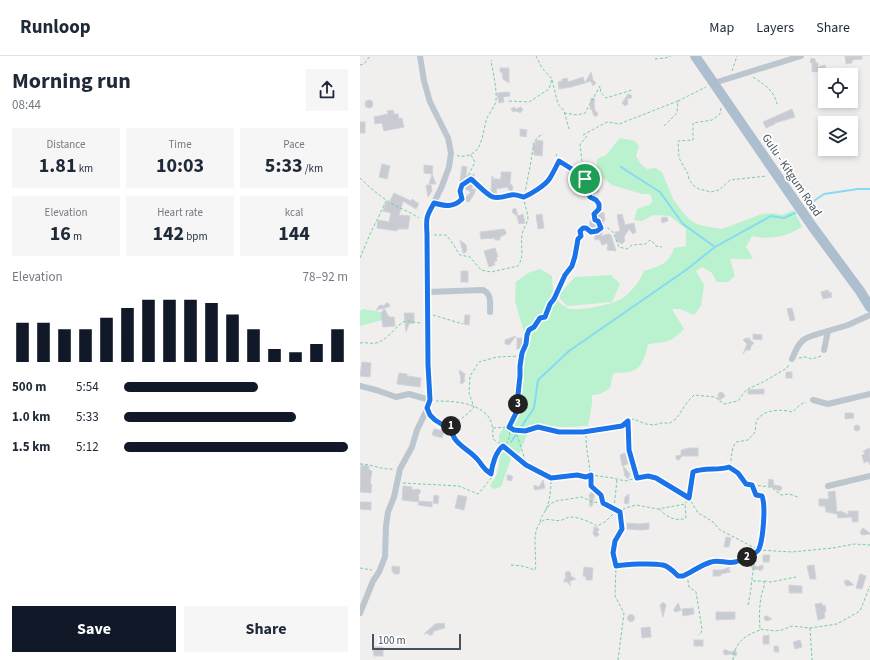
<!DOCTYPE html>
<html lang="en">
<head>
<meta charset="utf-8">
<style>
  :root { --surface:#fff; --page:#f6f6f7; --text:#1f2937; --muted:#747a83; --line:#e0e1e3; --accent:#111827 }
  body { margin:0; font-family:"Source Sans 3",sans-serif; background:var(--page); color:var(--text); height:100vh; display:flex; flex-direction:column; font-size:15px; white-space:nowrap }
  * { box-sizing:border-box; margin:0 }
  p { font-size:13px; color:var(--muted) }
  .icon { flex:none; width:22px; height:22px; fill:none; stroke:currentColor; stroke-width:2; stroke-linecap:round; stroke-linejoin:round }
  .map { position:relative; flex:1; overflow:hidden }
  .side { display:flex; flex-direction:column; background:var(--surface); width:360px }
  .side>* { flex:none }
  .buttons { position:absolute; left:458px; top:12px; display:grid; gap:8px }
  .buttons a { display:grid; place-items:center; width:40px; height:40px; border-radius:0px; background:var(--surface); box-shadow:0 2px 6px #0003; font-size:20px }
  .scale { position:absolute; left:12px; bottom:10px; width:89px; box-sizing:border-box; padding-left:4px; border:2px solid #46525d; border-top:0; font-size:11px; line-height:14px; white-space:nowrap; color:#46525d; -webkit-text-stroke:3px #fff; paint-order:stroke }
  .pin { position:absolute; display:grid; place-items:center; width:34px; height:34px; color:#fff; margin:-17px; border:2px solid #fff; border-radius:50%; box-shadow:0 1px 4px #0007 }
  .km { position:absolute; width:20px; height:20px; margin:-10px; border-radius:50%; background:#222; color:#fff; font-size:11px; line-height:20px; text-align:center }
  .round { display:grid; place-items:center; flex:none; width:42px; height:42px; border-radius:0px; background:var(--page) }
  .head { display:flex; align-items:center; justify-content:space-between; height:68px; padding:0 12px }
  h1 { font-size:22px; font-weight:700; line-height:30px }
  .stats { display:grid; grid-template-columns:repeat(3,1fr); gap:6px; height:68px; padding:4px 12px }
  .stats div { display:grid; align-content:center; border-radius:0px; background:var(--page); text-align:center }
  .stats b { font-size:20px; font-weight:700 }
  .stats small { font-size:11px; font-weight:400 }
  .stats p { font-size:11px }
  .chart { height:112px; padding:8px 12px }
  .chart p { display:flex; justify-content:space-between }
  .chart svg { width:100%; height:72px; margin-top:4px; stroke:var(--accent); stroke-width:6 }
  .action { display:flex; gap:8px; margin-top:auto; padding:8px 12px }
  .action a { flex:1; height:46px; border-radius:0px; background:var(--accent); color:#fff; font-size:16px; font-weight:700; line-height:46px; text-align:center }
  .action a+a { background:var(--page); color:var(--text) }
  ul { padding:0 12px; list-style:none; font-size:13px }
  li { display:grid; grid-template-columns:64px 48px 1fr; align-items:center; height:30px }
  li i { height:10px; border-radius:5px; background:var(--accent) }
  header { display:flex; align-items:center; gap:24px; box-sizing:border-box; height:56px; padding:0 20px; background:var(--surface); border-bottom:1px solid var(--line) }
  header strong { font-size:19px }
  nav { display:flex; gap:22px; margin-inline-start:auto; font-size:14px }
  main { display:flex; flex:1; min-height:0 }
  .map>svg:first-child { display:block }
</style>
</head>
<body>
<header>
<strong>Runloop</strong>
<nav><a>Map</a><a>Layers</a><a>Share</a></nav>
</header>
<main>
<section class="side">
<div class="head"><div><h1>Morning run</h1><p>08:44</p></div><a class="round"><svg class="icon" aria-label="share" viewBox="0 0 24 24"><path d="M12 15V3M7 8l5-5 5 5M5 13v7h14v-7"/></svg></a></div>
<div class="stats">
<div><p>Distance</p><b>1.81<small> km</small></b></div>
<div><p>Time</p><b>10:03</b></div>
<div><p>Pace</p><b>5:33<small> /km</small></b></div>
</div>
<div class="stats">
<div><p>Elevation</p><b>16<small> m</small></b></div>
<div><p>Heart rate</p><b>142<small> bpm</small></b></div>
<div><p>kcal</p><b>144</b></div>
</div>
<div class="chart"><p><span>Elevation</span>78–92 m</p>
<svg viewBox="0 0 160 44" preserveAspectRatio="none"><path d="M5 44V20M15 44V20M25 44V24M35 44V24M45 44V17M55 44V11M65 44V6M75 44V6M85 44V6M95 44V8M105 44V15M115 44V24M125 44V36M135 44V38M145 44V33M155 44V24"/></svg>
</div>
<ul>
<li><b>500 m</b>5:54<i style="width:60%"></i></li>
<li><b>1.0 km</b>5:33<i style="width:77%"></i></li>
<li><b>1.5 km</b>5:12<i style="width:100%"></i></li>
</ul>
<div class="action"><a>Save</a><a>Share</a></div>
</section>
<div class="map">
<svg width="510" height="604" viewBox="0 0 510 604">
  <rect width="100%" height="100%" fill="#f1eeee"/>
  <g fill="#baf1cf">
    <path d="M260,82L275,85L279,90L276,100L280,107L287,113L295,112L302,116L313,143L321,154L330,164L339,169L362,173L402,158L412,157L422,159L434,154L442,171C425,181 411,184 392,180L386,191L393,202C385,205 379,202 370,203L375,220L368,226H357L352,217L342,211L336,215L344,229L341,250L334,259L320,253H312L324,273C310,287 307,286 288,288C285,300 283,313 269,316C263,317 258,316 253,318L250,332L240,338L232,339V348L228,370L205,371L182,370L174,371L167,379L159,398L151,402L141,431L133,433L130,430L137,418L139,409V379L160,346L162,301L167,291L163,273L155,245L156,226L168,217L180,213L192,220C192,229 193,241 201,248C203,249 207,252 209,253C220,255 255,248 263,242C273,234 279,226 284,215C300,210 309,208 314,192L326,190V173L310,160L293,159L282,165L274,164L277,153L289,149L293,145L290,138H282L252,129L237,117V103L246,99Z"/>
    <path d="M251,219L260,228L252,246L207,250L198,240L215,221Z"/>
    <path d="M3,253L21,256L22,264L0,270V255Z"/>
  </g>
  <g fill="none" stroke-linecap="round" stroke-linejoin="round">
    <g stroke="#85dbf0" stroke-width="2">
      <path d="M261,111L300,136L323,168L355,191"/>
      <path d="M448,149L464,138L498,133H510"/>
      <path d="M151,386L174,352L178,324L209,295L326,214L355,191L411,160L424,162L435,157"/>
    </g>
  </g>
  <g fill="#c8cbd1" stroke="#d2d4da">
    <path d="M485,0H502V3L492,4V7L486,8Z"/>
    <path d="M451,2L455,3L456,7H458V11L465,9L467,19H462L461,15L452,16V8H453L450,6Z"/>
    <path d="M140,12H149V27L143,23L142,16H140Z"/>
    <path d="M231,16L233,24L236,27L233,30L231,25L225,27Z"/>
    <path d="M223,21L225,27L211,31L199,33L198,26L202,25V23L207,22L208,26Z"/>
    <path d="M149,36L150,40L143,41L144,46L139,47L137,37Z"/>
    <path d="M268,38L271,39L272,41L271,42L267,43L268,48L265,50L262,47Z"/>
    <path d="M231,42L235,43L234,47L235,55L238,57L237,60H234L232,54L230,53Z"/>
    <circle cx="9" cy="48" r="4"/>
    <path d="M154,51L156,53L161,51L163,54L160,57L157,55L153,56L151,53Z"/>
    <path d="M432,53L435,61L415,67V68L406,72L403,66Z"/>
    <path d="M33,54L34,58H38L39,63L42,62L44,71L24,75L22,67L15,68L14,61L28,58L27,55Z"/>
    <rect x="0" y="66" width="5" height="11"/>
    <path d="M160,73L167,74L166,81L160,80Z"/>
    <path d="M176,84L183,85L182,100L174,99L173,89H175Z"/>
    <path d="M22,108L30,110L27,123L19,121Z"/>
    <path d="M64,109L73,110L72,118L64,117Z"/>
    <path d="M102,110L107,111L106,120L114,118L115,123H113L115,128L112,132L113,134L116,132L114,138L109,146L106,145L105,142L111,136L102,131L105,126L100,125Z"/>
    <path d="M141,116H151L150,127L153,131L152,136L148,133V131L136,133L137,138L134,141L131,137L132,120L134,123H141Z"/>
    <path d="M72,118L76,128H69Z"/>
    <path d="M221,123H230L237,127L239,136L233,137L231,129Z"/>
    <path d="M66,129H71L72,135L68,141Z"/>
    <path d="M34,137L51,145L52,143L59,148L56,153L43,145L39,159L50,160L48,173H38L37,175L17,172L18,164L29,166L31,157L23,155L26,146L29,147Z"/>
    <path d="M155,152L156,153L158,160L163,158L165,167L159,168L157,160L152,156L153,153Z"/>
    <path d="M232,155L239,158L241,156L244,157L245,164L243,167L244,171L241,180L249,178L251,179L256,195L247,194L248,187L242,189L239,183L235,184L234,174L230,172L229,170L231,163H235Z"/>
    <path d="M182,158L184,172L178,173L176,159Z"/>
    <path d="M262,158L265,169L274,167L276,176L273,178L269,173L264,181L265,185L262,188L256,185L255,176L260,175L257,159Z"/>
    <path d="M307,161L308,165L302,167L301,162Z"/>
    <path d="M144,173L146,176V178L140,181V184H135V182L121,183L120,176Z"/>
    <path d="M100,184L106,189L107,194L105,197H103Z"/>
    <path d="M135,192L138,201H136L137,205L134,206L135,209L129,211L124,195Z"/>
    <rect x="101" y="215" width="7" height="11"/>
    <path d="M468,234L469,237L471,236L472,241L463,243L461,236Z"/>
    <path d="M26,247H28L30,250L29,251L24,252L29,261H34L35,270L23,271L21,258L24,252L16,254L20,249L24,250Z"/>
    <path d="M432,252L435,264L430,265L427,253Z"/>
    <path d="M44,257H54V267L49,268L46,276Z"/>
    <path d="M105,259H110L109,269L104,268Z"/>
    <path d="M393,278L402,279V284L393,283Z"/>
    <path d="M156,280L149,289L145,288V284Z"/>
    <path d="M389,281L390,284L394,287L391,290L390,294H386L383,298L387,288L383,284L386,282L388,283Z"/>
    <rect x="157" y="282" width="5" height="11"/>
    <path d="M2,306L11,307L10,321L0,320Z"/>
    <path d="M99,314L105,318L104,323L105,325L102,328L100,327L101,323Z"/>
    <rect x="426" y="316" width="6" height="6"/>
    <path d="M39,317L47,318V320H48L61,322L60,331L37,328Z"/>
    <path d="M404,333V338H388V334Z"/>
    <path d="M362,336L365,340L363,342L359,344L358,339L359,337Z"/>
    <path d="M485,357H493L494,362L485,363Z"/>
    <circle cx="497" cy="372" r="3"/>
    <path d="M74,373L84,375L82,382L72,379Z"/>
    <path d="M329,392H338V400H322L319,404L316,403V400L321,399V394Z"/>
    <path d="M510,392V409L508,405L504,407L502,399L505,398L503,395Z"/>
    <path d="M265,397L268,408L262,410L260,399Z"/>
    <path d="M1,409L9,410V414L12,415L10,428H12L11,437L0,436Z"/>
    <path d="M263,410L270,418L268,423L265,420Z"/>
    <path d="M147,419H150L153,421L151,425L147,424Z"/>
    <path d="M409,423L413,424L414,429L420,430L422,431L421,434L419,435L408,429Z"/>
    <path d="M183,424L185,432L175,434L174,433V429L179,431Z"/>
    <path d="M43,430L52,431V434L58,433L61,435L58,440L59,441L58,446L42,444Z"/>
    <path d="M236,431L235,437L233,445V448L231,451L229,449L230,445L229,439Z"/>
    <path d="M475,435L477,456L481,455L488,459V455H498V466H492V461L478,462L477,458L466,456L465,450H459V443H469L468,436Z"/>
    <path d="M269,438V447L267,448L264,447L265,441Z"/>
    <path d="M74,439L79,440L78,448L73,447Z"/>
    <path d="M98,439L107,441L104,454L95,452Z"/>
    <path d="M59,445L72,446V451L58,449Z"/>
    <path d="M0,446H11V454L0,453Z"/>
    <path d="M267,467L279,468L289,467V473L281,474L267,473Z"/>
    <path d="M234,471L238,472L239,474L237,476L239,478L238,480L236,481L233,478Z"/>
    <path d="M503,472L510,477V478L502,479L501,478L500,476Z"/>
    <path d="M366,481L371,482L369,491H364Z"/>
    <path d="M403,499H410L409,506H403Z"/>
    <path d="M394,509L397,511L403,509V513L400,515L398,513L393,514L391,510Z"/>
    <path d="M454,509L456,523H450L447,510Z"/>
    <path d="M32,510L40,511L39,518H34V516H32Z"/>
    <path d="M224,511L233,512L232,524H226V521L223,520Z"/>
    <path d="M370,511L368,514H370V516L361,518V520H353V514H362Z"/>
    <path d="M208,515L210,516L211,520L216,523L210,525V530L208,526H204V524L206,521L205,517Z"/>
    <path d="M500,518L506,520L502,533L496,532Z"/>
    <path d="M488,524L489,525L494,529L486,530L484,525Z"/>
    <path d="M429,529L442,530V537H429Z"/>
    <path d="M303,546L306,549L303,561L300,549Z"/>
    <path d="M318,547L321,554L316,556L314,555V553Z"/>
    <path d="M462,547V550L465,549L466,556H464L465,562L458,564L455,548Z"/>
    <path d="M333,552L334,558L323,560L322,553Z"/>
    <path d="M356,556H375V563L356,564Z"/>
    <circle cx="271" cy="562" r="3.5"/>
    <path d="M405,560H407L412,563L406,565L404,563Z"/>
    <path d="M80,567V568L84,567L85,572L74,575L72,579H69L68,577L64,578L75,568Z"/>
    <path d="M290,571L291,581L282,582L281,572Z"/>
    <path d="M409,579V588H403V580Z"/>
    <rect x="334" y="584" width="9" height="6"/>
    <path d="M440,584L442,591L435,593L433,586Z"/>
    <path d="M414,590H418L419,596H414Z"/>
    <path d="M13,591H23V600H14Z"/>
    <path d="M364,594H366L371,596L375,594L377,597L376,600L370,598L365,599L363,596Z"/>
  </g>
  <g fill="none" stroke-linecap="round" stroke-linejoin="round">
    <g stroke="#71d1a0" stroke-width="1" stroke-dasharray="3 2" stroke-linecap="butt">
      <path d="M295,3L305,2L311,0"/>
      <path d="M0,9L4,8L10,0"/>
      <path d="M372,15L377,0"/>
      <path d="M393,21C405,29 414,34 417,48"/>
      <path d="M192,24L198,48L204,55L209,73"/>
      <path d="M149,45L169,46L189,33L192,23L182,12L176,0"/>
      <path d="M361,52L360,58L352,64L333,67V84L318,85L319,102L328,118L329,124L334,130L339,133L351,136L359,134L370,124L407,120"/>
      <path d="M204,57L217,59L225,57L240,30L241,37L246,42L272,34"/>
      <path d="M304,70L317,57L318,45L346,31"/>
      <path d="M223,79L247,66L259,68L318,45"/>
      <path d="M227,80L220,88L223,115L230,141L236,143L239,148V153L234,158L235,164L239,165L241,172"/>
      <path d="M97,99C100,101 102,100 106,100C124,96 122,76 127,62C130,56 135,50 136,45C137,32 133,17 131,4"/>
      <path d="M111,99L115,106L109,118L111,123L122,132L128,138L134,142L147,141L152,139L164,141L170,111L174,86L178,81L183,78"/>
      <path d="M199,105L215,115H223"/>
      <path d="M0,122C10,132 23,143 36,150C44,154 52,157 59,162"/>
      <path d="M80,149C88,151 96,149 102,143L100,135L102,129L110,124"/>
      <path d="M74,179H86C92,185 95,192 100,199L110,201L121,214L131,216L158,210C165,200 160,190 162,179C163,172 168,167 168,161C167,154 164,148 164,141C171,138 186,129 190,122C193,117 196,111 199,105L196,98"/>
      <path d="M0,202L10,178L18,162L26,145"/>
      <path d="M73,259L103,268"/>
      <path d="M0,287C5,286 11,288 16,287C29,284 37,267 46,265C51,265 56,267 62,267"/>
      <path d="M439,302L445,301L452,303L461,300"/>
      <path d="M76,345C92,345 115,346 127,359C133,365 133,375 133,383L143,390L166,409L191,422L206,421L217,419L226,421L231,419L253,422L265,425L288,419L295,421L329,442L338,457L352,465L360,474L399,494L432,496L473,492L494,488L510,489"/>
      <path d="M71,360C75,363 80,368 85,369C94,371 109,357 114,351L109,337L110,320L119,306L137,301L161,300"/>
      <path d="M268,366L269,394L277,422"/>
      <path d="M91,369C92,389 107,391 118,404C123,410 123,413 131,418L136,398L139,393L147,387L150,380L149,371L156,357L160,320V310L162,297L166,288L167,279L169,274L173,271L180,262L185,261L190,248L194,243L205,219L212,211L215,200L218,183L221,179V175L223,172H226L231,176C237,175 241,172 248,172L253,176L259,191L267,193L272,189L285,188L290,184L293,186L296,190L302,191"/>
      <path d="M133,372L149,371L154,374L165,375L178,371L199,376H223L226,374"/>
      <path d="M155,374L158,382L166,407"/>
      <path d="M0,408C12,408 22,414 33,413"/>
      <path d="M257,424L254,452L260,456L261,473L255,485L253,497L256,510L255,540L264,557L258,604"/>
      <path d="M43,427L99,430L118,438L132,421L131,419"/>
      <path d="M393,429L411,431L421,439L429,438L438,441"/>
      <path d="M243,447L241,439L231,430C231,411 225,393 226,374L262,370L273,363L286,368L294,369L301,367H310L316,363L328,345L334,339L355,341L364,348L378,345L386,334L405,325L427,312L429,308"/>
      <path d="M299,453C307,461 315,466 326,462L325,448"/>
      <path d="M185,455L190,448L196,445L222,441L232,446L243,447L254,452"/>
      <path d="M180,466C181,461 183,458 186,454C190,444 191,433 191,422"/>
      <path d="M151,509L162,510L175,514C178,502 169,471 184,464C189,462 196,466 202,464C205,463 207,461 211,461C218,461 231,466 237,470L245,466L255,456H260L265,452L276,449L298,453L325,448L329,442L333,416C345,411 357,415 369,411C373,402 370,394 376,386L388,384C390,381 393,379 395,376C396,373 395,367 397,364C404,353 422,353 432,356C438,352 440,347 446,346"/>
      <path d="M256,510C267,508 292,507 303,509C310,511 314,516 319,520L323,521C332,516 341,509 351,506C359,503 367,508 375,506C380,505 398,497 399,493C403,483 406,450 402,441L396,439L392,429L386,428L378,417L370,411"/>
      <path d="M0,512L12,514"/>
      <path d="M327,519L329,531L336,536L342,573L341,577L338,579"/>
      <path d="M393,525H403L405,528C399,542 399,558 400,573L415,575L422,574L432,570L450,572L477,568L500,555L510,530"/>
      <path d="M404,525L411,526L436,521"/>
      <path d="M388,549C392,532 392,515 396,497"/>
      <path d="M450,572L452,604"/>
      <path d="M373,604C375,586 384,580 400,574"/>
    </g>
    <g stroke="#bcc6ce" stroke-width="6">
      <path d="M354,27L441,0"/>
      <path d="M68,236L123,234C132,238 130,248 130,256"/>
      <path d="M464,294L468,275L488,269L510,259"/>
      <path d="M432,303C441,280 445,282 468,275"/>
      <path d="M0,330L16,334L36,341L49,338L70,344"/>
      <path d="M453,344L468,348L510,338"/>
      <path d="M468,430L510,420"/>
      <path d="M0,557L13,525L19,516L25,501L26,470L28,456L34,441L40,413L52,391L57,374L70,347L68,309L67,178L66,163L82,130L89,111L91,97L88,82L70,46L64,25L60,0"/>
    </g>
    <path stroke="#adbecf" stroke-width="10" d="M335,0L452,170L500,235L510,251"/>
  </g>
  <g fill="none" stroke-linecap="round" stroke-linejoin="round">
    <g stroke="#fff" stroke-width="8">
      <path id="route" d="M199,105L215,115H222L230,141L236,144L239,148V153L234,158L235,164L238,165L241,172L237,175L231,176L226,172H223L220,175L221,180L218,183L215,200L212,210L205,219L194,243L190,248L185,261L180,262L174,271L169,274L167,279L166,288L162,297L160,310V320L156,357L149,371L154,374L165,375L178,371L199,376H223L262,370L268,365L269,394L277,422L288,420L296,422L329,442L333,416C345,411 358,415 369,411L378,417L386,428L392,429L396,439L402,440C406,451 403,483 399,493C398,497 380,505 375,506C366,508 359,503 351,506C341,509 332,516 323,520H318C314,516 310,511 303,509C292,507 267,508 256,510L253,497L255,485L262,473L260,456L243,447L241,439L231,430V419L226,421L217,419L191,422L166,409L143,390C136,395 132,409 131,418C123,413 123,410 118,404C107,391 92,389 91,370L83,369L75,364L70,359L67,352L70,344L68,309L67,178C66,162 66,161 74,147C85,150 93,152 102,143L100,135L102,129L111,123C116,127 128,140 133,141C139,143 146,140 151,139C155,138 160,140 164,141C171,138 186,129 190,122C193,117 196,111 199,105Z"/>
    </g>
    <use href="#route" stroke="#1a73e8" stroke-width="5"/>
  </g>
  <g text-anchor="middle" stroke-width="3.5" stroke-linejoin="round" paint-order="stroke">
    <g font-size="12" fill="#46525d" stroke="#fff">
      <text transform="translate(432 119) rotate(56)" y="4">Gulu - Kitgum Road</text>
    </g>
  </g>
</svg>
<div class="buttons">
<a><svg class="icon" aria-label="locate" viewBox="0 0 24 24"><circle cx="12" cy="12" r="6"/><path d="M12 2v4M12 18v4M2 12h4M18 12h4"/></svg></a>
<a><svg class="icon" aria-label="layers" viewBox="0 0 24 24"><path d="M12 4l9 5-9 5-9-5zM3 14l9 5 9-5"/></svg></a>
</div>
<div class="scale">100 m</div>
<div class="pin" style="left:225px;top:123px;background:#1e9e55"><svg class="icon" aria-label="arrive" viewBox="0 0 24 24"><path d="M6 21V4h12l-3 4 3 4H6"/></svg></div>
<b class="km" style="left:91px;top:370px">1</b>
<b class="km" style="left:387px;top:501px">2</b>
<b class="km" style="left:158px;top:348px">3</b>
</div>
</main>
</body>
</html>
